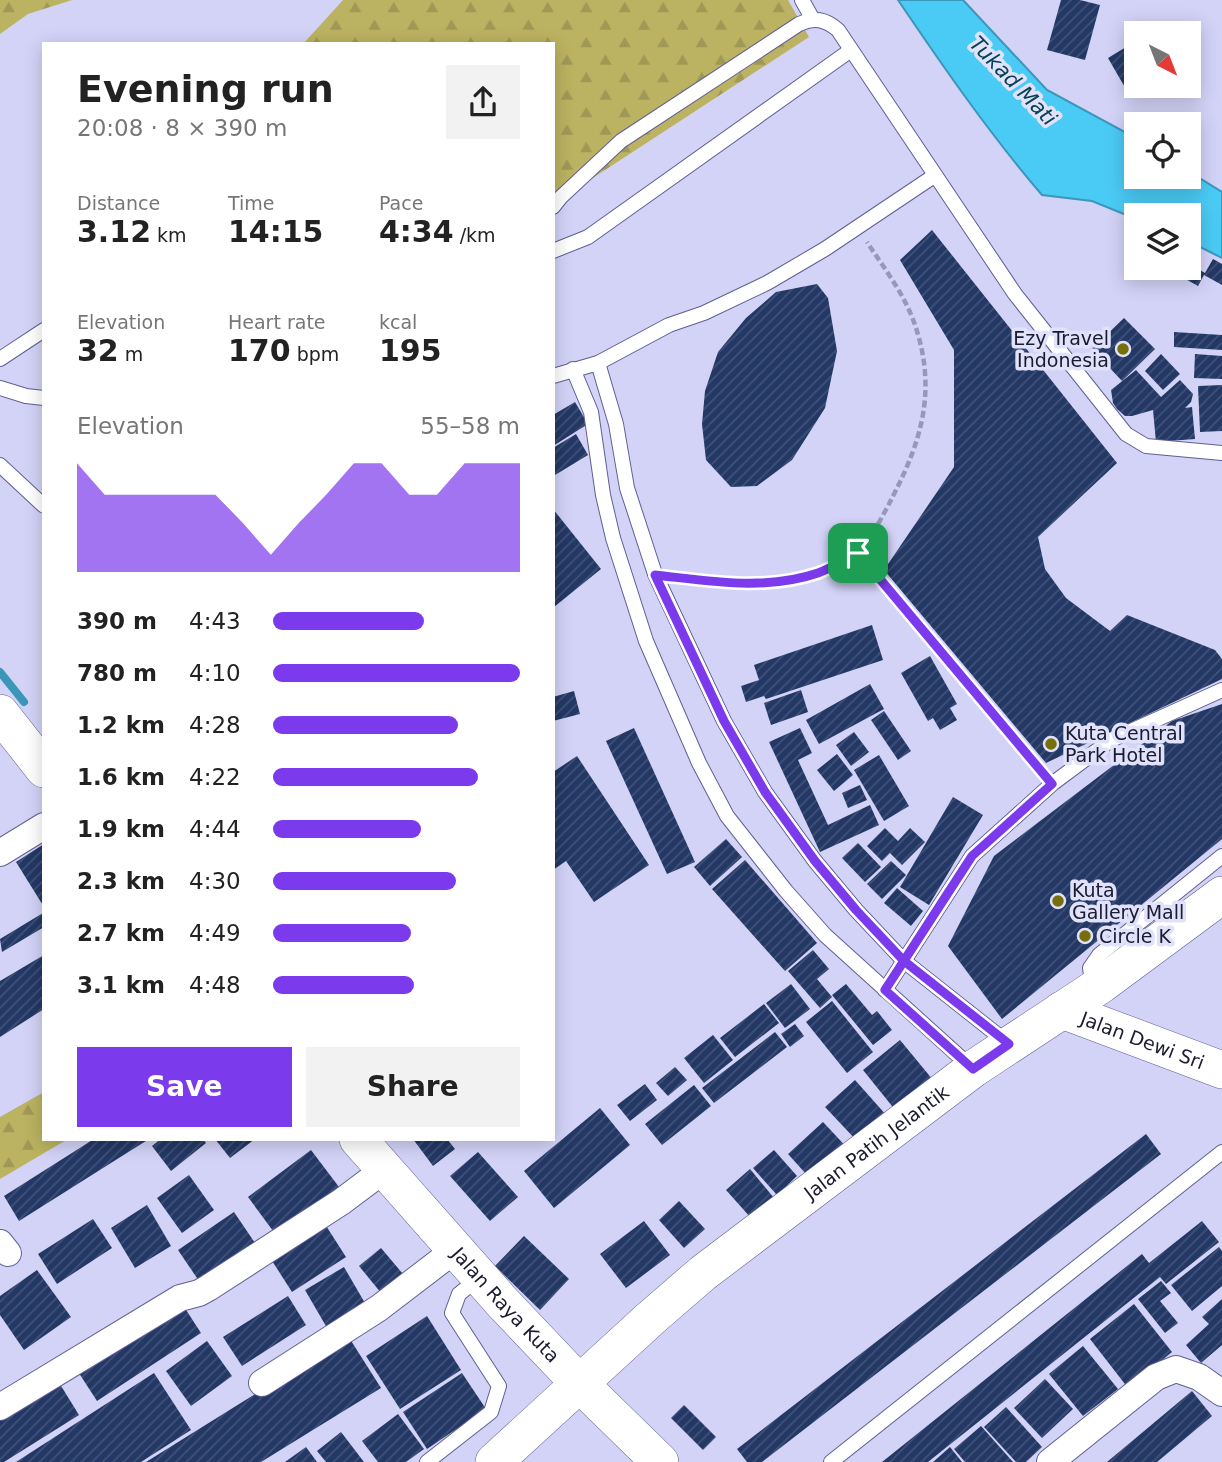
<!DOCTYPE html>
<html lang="en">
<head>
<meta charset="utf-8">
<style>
  :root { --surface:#fff; --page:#f2f2f2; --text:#222; --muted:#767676; --accent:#7c3aed }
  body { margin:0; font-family:"DejaVu Sans",sans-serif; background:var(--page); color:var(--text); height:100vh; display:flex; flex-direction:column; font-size:26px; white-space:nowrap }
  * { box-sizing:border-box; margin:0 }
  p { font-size:23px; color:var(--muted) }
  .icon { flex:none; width:38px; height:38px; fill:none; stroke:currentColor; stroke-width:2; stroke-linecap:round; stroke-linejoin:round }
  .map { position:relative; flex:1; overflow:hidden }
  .sheet { position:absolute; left:42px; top:42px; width:513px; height:1099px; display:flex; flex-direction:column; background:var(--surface); border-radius:0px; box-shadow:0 4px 18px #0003 }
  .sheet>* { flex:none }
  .needle { width:46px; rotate:138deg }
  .buttons { position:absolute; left:1124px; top:21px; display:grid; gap:14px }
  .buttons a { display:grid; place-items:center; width:77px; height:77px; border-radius:0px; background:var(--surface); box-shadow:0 4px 18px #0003; font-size:35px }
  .pin { position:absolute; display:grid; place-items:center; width:60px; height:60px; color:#fff; margin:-30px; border-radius:14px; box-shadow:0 4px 10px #0006 }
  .round { display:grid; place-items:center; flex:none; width:74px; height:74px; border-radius:0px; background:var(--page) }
  .overview { display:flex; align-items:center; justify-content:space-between; height:119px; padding:0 35px }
  h1 { font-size:38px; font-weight:800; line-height:52px }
  .stats { display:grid; grid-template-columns:repeat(3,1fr); gap:10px; height:119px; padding:7px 35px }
  .stats div { display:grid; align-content:center }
  .stats b { font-size:30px; font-weight:800 }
  .stats small { font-size:19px; font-weight:400 }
  .stats p { font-size:19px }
  .chart { height:196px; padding:14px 35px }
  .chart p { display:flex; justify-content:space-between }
  .chart svg { width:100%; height:126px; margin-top:7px; fill:var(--accent); opacity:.7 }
  .button { display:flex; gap:14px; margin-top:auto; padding:14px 35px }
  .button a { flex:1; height:80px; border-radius:0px; background:var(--accent); color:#fff; font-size:28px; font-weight:800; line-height:80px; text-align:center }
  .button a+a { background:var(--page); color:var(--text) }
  ul { padding:0 35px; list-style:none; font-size:23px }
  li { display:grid; grid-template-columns:112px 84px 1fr; align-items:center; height:52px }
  li i { height:18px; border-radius:9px; background:var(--accent) }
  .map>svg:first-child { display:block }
</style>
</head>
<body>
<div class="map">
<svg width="1222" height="1462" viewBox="0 0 1222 1462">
  <defs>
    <pattern id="forest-firs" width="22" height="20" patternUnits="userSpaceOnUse" patternTransform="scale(1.75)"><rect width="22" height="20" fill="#bbb361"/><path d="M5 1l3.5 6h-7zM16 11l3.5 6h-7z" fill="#a09955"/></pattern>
    <pattern id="building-hatch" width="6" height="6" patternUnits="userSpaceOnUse" patternTransform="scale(1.75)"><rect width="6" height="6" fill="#233865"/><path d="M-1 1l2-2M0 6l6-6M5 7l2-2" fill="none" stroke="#415277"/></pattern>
  </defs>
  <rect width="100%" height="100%" fill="#d2d3f7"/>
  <g fill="url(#forest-firs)">
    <path d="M0,0H72L28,14L0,34Z"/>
    <path d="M343,0H788L809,37L553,204V44H303Z"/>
    <path d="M44,1092V1139H68L0,1179V1117Z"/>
  </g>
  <path fill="#4acbf5" stroke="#3c96ba" stroke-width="2" d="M898,0H963L1047,90L1136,138V177H1188V171L1222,192V258L1188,241V215H1136V219L1092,201L1042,195C989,133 944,68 898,0Z"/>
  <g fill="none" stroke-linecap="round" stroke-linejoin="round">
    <path stroke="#3c96ba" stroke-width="8" d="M0,672L24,702"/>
  </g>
  <g fill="url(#building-hatch)">
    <path d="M1061,0H1080L1100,5L1085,60L1047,50Z"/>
    <path d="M1164,24L1169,33H1149Z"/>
    <path d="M1136,41V85L1127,91L1108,58Z"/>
    <path d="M932,230L1117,463L1038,537L1045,569L1066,598L1110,631L1127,615L1215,650L1222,659V679L1046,763L884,570L954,467V350L900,260Z"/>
    <path d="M1213,259L1222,264V285L1204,275L1198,286L1173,272L1176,268H1188V263L1205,273Z"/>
    <path d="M1152,268H1174L1167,278Z"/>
    <path d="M817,284L828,298L837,351L825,408L792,460L757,486L731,487L706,460L702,424L705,391L718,352L746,318L776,292Z"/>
    <path d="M1124,318L1155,349L1122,381L1092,349Z"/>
    <path d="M1174,332L1222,335V350L1174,347Z"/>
    <path d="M1161,354L1180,374L1163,390L1145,371Z"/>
    <path d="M1195,354L1222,356V379L1194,378Z"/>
    <path d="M1136,370L1161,397L1180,380L1193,394L1191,402L1185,408L1192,407L1195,439L1156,442L1153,410L1132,416H1125L1117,409L1113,403L1111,390Z"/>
    <path d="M1222,385V431L1200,432L1198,386Z"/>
    <path d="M575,402L588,424L553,446V415Z"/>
    <path d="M576,434L588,455L555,475L553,448Z"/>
    <path d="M553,509L601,569L554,607L553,605Z"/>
    <path d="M872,625L883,660L766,699L764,696L746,702L741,686L759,680L754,665Z"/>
    <path d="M930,656L957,704L950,708L957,720L940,730L933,718L928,721L901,673Z"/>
    <path d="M870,684L884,709L819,744L806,720Z"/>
    <path d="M801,690L808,712L771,725L764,703Z"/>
    <path d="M574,691L580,714L553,721V697Z"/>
    <path d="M1222,704V839L1002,1019L948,946L994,856L1172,721Z"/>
    <path d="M884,711L911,751L898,760L871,720Z"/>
    <path d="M634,728L695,862L667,874L606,741Z"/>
    <path d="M800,728L812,753L798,760L828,825L870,805L879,825L820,852L769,742Z"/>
    <path d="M854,732L869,752L851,766L836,745Z"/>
    <path d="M837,754L853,775L834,791L817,770Z"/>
    <path d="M879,755L909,806L884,821L854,770Z"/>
    <path d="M577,756L649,865L594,902L566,861L553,870V772Z"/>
    <path d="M860,785L867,800L848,808L842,793Z"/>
    <path d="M953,797L983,815L929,905L900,887Z"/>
    <path d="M885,828L898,841L910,828L925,842L902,865L890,853L882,861L867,846Z"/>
    <path d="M726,839L742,857L710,886L694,867Z"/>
    <path d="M858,843L881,867L865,882L842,858Z"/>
    <path d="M44,844V907L16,862Z"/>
    <path d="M745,860L817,943L785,971L712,889Z"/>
    <path d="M891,861L906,875L882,899L867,884Z"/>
    <path d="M897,888L923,911L911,926L884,903Z"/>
    <path d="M43,913L44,927L2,952L0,939Z"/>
    <path d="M813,950L829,969L817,979L832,997L820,1008L788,971Z"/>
    <path d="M44,955V1009L0,1037V981Z"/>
    <path d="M791,984L810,1009L785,1028L766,1003Z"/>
    <path d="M846,984L872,1015L877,1011L892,1030L873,1045L832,995Z"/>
    <path d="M832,1001L873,1052L847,1073L806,1022Z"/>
    <path d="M764,1004L779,1023L735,1057L720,1038Z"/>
    <path d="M795,1024L804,1036L790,1047L781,1034Z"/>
    <path d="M775,1032L787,1047L714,1103L702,1088Z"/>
    <path d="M713,1035L733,1060L704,1083L684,1058Z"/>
    <path d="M900,1040L933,1080L896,1111L863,1070Z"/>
    <path d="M675,1067L687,1080L668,1096L656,1083Z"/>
    <path d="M855,1080L887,1116L858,1142L825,1107Z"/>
    <path d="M645,1084L657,1100L630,1121L617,1105Z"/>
    <path d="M694,1085L711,1106L662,1145L645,1124Z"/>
    <path d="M600,1108L630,1145L554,1208L524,1171Z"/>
    <path d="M823,1122L852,1153L816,1185L788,1154Z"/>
    <path d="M1146,1134L1161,1154L762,1462H747L737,1449Z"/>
    <path d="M94,1139H149L19,1221L4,1196Z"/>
    <path d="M161,1139H203L206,1143L171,1171L152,1146Z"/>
    <path d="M215,1139H255L230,1158Z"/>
    <path d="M413,1139H447L455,1149L433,1166Z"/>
    <path d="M311,1150L339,1187L276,1235L248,1197Z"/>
    <path d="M774,1150L797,1176L777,1195L753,1168Z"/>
    <path d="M478,1152L518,1197L490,1221L450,1176Z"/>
    <path d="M750,1169L774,1198L751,1218L726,1190Z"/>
    <path d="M189,1175L214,1210L182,1233L157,1198Z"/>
    <path d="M679,1201L705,1229L684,1248L659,1220Z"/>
    <path d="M147,1205L171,1246L135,1268L111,1228Z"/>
    <path d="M234,1212L255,1243L199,1281L178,1250Z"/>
    <path d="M321,1218L346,1257L292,1292L267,1253Z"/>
    <path d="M93,1219L112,1248L57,1284L38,1254Z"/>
    <path d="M644,1221L670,1255L626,1288L600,1254Z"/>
    <path d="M1202,1221L1219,1242L1166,1284L1160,1277L928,1462H882L1142,1254L1149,1263Z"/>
    <path d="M524,1236L569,1279L540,1310L495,1266Z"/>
    <path d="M1219,1247L1222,1251V1286L1192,1311L1171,1285Z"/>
    <path d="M381,1248L408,1280L386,1299L359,1266Z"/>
    <path d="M344,1267L369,1310L330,1333L305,1290Z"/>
    <path d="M37,1270L71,1317L24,1350L0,1315V1296Z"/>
    <path d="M1161,1281L1171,1293L1160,1301L1178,1323L1165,1333L1138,1299Z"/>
    <path d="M288,1296L306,1325L242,1366L223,1337Z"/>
    <path d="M179,1299L201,1333L97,1401L75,1367Z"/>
    <path d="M1222,1299V1345L1201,1363L1186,1345L1209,1324L1202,1317Z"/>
    <path d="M1134,1304L1172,1352L1128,1388L1090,1339Z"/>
    <path d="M427,1316L461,1370L400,1409L366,1356Z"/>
    <path d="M348,1336L381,1388L261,1462H146Z"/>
    <path d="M207,1341L232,1376L191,1406L166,1371Z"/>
    <path d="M1083,1346L1118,1389L1083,1416L1049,1374Z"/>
    <path d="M154,1373L191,1430L141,1462H16Z"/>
    <path d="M462,1373L486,1409L427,1449L403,1412Z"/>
    <path d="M1045,1379L1073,1409L1042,1438L1014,1408Z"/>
    <path d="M58,1381L79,1415L4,1462H0V1417Z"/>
    <path d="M1192,1391L1212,1416L1157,1462H1107Z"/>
    <path d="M684,1405L716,1437L703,1450L671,1418Z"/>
    <path d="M1006,1407L1042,1447L1026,1462H1016L984,1427Z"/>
    <path d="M398,1414L424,1449L406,1462H378L362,1441Z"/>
    <path d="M981,1426L1013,1462H965L954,1449Z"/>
    <path d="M341,1432L364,1462H326L317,1451Z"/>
    <path d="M306,1447L317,1462H285Z"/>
    <path d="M950,1447L962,1462H933Z"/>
  </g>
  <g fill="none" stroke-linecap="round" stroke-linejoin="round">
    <g stroke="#605f94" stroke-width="16">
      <g id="lane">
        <path d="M802,0L812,18"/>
        <path d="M553,207L561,197L621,141L799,24C815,17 825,19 838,30L1015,294L1126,434L1146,446L1222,453"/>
        <path d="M553,251L588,237L851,50"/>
        <path d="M0,359L44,330"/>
        <path d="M598,363L616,424L627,488L655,574L724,721L765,792L815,861L856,910L904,961L1009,1044"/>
        <path d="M573,369L591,412L603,495L613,538L646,641L699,763L727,816L786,891L825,935L972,1068"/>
        <path d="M553,376L598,363L669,325L704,313L767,283L825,249L934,176"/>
        <path d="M0,388L26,396L44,398"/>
        <path d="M0,465L44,506"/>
        <path d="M1093,988L1090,968L1099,955L1222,856"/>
        <path d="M885,990L972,856L1052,784L1111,740L1222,690"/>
        <path d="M427,1462L491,1412L499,1386L452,1313L459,1294L479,1278"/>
        <path d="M831,1462L1222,1152"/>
      </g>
    </g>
    <g stroke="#605f94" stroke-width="28">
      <g id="street">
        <path d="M0,853L44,826"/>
        <path d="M0,1243L8,1253"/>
        <path d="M262,1383L379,1308L456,1249"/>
        <path d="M0,1407L180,1298L199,1293L208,1288L341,1202L385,1169"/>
        <path d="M1050,1462L1156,1377L1176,1369L1199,1377L1222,1393"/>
      </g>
    </g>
    <g stroke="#605f94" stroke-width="38">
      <g id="secondary">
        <path d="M0,713L44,769"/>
        <path id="s1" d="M1062,1010L1222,1070"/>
        <path id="s2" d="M358,1139L502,1302L580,1384L660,1462"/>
        <path id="s3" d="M494,1462L651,1318L703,1273L973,1069L1102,984L1222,895"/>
      </g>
    </g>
    <g stroke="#9797b7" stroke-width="4.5" stroke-dasharray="7 3.5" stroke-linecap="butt">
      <path d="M858,553L1040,770"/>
      <path d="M679,577C725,583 775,590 821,572C831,568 850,560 858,552C870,540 884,514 892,498C922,440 937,390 915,325C905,295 884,268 867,242"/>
    </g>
    <use href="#lane" stroke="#fff" stroke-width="14"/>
    <use href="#street" stroke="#fff" stroke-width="26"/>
    <use href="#secondary" stroke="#fff" stroke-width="37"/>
  </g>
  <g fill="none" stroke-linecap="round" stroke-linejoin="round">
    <g stroke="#fff" stroke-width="14">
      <path id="route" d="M858,553L1052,784L972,856L885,990L973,1069L1009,1044L904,961L856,910L815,861L765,792L724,721L655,575C710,581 765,591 818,573C832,568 845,559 858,553"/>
    </g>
    <use href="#route" stroke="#7c3aed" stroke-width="9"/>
  </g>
  <g fill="#776e0c" stroke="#e0e1fa" stroke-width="2.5">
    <circle cx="1123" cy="349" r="7"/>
    <circle cx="1051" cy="744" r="7"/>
    <circle cx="1058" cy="901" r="7"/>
    <circle cx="1085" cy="936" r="7"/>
  </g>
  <g text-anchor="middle" stroke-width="7" stroke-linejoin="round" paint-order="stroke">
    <g font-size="19" fill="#1a1a30" stroke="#e0e1fa" text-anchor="start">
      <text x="1109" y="345" text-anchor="end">Ezy Travel<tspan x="1109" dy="22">Indonesia</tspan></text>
      <text x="1065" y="740">Kuta Central<tspan x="1065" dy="22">Park Hotel</tspan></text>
      <text x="1072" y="897">Kuta<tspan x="1072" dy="22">Gallery Mall</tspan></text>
      <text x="1099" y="943">Circle K</text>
    </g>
    <g font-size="19" fill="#1a1a30" stroke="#e0e1fa">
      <text dy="7" stroke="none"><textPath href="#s1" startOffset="86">Jalan Dewi Sri</textPath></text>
      <text dy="7" stroke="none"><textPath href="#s3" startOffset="499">Jalan Patih Jelantik</textPath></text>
      <text dy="7" stroke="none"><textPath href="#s2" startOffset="222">Jalan Raya Kuta</textPath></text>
    </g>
    <g font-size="21" font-style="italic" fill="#074152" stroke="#e0e1fa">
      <text transform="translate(1013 81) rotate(46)" y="7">Tukad Mati</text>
    </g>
  </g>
</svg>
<div class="buttons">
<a><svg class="needle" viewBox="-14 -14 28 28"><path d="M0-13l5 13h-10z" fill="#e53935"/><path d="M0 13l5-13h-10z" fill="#767676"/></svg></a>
<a><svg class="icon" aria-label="locate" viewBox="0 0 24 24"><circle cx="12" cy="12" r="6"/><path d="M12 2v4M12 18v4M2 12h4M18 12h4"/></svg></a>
<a><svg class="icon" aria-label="layers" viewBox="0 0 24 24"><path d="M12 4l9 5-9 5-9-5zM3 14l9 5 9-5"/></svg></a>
</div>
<div class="pin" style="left:858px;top:553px;background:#1e9e55"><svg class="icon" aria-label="arrive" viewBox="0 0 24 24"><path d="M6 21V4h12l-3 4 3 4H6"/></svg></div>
<section class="sheet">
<div class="overview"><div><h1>Evening run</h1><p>20:08 · 8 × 390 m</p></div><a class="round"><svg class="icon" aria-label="share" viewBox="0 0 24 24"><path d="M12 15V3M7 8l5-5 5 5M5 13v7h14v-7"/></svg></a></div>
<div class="stats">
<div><p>Distance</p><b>3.12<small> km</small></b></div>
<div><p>Time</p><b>14:15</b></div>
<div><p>Pace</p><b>4:34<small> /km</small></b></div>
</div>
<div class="stats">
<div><p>Elevation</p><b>32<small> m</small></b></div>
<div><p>Heart rate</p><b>170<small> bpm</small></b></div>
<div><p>kcal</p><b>195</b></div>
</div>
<div class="chart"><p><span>Elevation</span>55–58 m</p>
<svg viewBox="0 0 160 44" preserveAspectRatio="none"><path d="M0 44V6L10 17L20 17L30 17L40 17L50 17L60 27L70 38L80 27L90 17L100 6L110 6L120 17L130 17L140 6L150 6L160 6V44z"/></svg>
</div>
<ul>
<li><b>390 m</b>4:43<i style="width:61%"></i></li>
<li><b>780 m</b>4:10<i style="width:100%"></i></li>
<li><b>1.2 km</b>4:28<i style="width:75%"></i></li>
<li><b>1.6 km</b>4:22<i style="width:83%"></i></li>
<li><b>1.9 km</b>4:44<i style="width:60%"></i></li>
<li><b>2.3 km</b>4:30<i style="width:74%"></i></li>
<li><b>2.7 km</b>4:49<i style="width:56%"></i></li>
<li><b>3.1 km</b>4:48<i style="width:57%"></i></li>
</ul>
<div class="button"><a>Save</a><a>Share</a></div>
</section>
</div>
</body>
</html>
